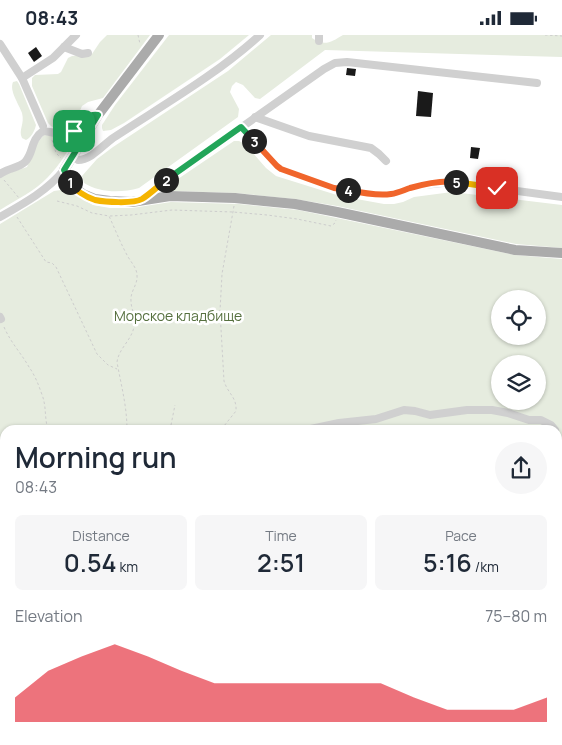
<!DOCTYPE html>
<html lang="en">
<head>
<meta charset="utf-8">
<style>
  :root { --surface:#fff; --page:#f6f6f7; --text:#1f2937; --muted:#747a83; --accent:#e63946 }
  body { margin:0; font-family:Manrope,sans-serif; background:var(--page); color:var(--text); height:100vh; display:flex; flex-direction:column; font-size:19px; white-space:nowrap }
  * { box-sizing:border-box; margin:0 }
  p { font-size:16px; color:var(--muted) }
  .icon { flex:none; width:28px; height:28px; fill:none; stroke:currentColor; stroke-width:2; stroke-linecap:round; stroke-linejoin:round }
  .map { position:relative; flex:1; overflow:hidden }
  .side { position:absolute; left:0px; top:390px; width:562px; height:320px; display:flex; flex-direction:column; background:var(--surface); border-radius:15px 15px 0 0; box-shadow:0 1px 4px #0004 }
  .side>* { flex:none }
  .buttons { position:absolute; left:491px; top:255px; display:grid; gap:10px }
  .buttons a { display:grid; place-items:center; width:55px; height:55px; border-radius:50%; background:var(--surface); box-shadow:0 1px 4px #0004; font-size:25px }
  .pin { position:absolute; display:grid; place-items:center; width:42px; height:42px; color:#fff; margin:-21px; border-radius:10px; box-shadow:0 2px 8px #0006 }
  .km { position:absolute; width:25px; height:25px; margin:-12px; border-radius:50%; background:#222; color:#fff; font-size:14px; line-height:25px; text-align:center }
  .round { display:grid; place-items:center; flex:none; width:52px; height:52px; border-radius:26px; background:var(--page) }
  .summary { display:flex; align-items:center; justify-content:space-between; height:85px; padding:0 15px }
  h1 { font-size:28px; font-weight:600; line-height:38px }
  .metrics { display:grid; grid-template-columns:repeat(3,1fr); gap:8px; height:85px; padding:5px 15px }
  .metrics div { display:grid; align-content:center; border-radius:8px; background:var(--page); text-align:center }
  .metrics b { font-size:25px; font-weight:600 }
  .metrics small { font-size:14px; font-weight:400 }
  .metrics p { font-size:14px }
  .chart { height:140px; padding:10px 15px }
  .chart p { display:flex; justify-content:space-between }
  .chart svg { width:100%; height:90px; margin-top:5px; fill:var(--accent); opacity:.7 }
  .status { display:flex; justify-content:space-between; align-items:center; height:35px; padding:0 25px; background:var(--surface); direction:ltr }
  .status svg { height:14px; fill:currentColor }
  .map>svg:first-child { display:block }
</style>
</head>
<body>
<div class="status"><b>08:43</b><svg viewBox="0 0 49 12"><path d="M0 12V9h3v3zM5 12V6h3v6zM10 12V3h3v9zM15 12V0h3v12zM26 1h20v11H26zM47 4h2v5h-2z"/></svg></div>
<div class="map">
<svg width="562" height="710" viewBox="0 0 562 710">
  <rect width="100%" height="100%" fill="#fff"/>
  <g fill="#e6ecdf" fill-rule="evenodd">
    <path d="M107,0H150L103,63L88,67L82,71L75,87L71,91L64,94H56L51,91L48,88L32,51V43L35,40L58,39L61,37L68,23L72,21L92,19L100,7Z"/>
    <path d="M169,0H249L220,24L124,88L111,95L103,96L102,93V90L115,70Z"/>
    <path d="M271,0H312V3C325,12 331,7 343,0H562V22L325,15L260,64L255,63L243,50L236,47L232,51L230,57L239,74L238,82L139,153C121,158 100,158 84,148L82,141L97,124L113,112L228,36Z"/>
    <path d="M17,46L19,49L36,90C35,95 31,103 26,105L22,103C18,95 25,89 22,78C19,69 9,56 13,47Z"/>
    <path d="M76,99L77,101C68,115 60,130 48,142C35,156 16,165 0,175V143L6,139L27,132L38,107L44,100L63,102Z"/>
    <path d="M234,106H239L245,109L266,133L276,141L340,161L384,169H394L403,167L414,162L452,157L562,170V213L516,209L337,171L295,164L235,158L172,156L168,154L167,152L169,150Z"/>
    <path d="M61,155L68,156L93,170L110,173H132L171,167L239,169L298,175L515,220L562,224V710H0V189L54,156ZM500,264H538V301H500ZM500,329H538V366H500ZM5,395H558V705H5Z"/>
  </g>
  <g fill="#1a1a1a">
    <path d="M36,12L42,21L34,27L28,18Z"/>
    <path d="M347,33L356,34L355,41L346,40Z"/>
    <path d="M418,56L433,58L431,82L416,81Z"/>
    <path d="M471,112L480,113L478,124L470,123Z"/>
  </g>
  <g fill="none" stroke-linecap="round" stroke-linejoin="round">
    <g stroke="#cdcdcd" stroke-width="1" stroke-dasharray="2.5 2.5" stroke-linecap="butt">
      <path d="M138,0L140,9"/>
      <path d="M545,0L562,1"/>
      <path d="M52,105L56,118L61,123"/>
      <path d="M4,145L19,163"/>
      <path d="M57,166L77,171L92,178L109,181C115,194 120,207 127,220C130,226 137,233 137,240C138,250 130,256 131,266C131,275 137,283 134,292C131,306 119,313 117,327C121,350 127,371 127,395"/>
      <path d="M110,181L131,180L172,175L233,177L267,180L297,184L331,191L335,188L336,185"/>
      <path d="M17,182L46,227L52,228L56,232L97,319L108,330L117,334"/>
      <path d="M4,292C11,308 21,318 29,332C34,339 38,348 41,357C47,371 44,381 48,395"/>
      <path d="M170,395L175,370"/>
      <path d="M223,395L224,391L236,376C237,362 228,359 224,346L220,276L222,239L234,171"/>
      <path d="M561,527L562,525"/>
    </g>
    <g stroke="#d0d0d0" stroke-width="8">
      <path d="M319,6V0"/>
      <path d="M0,9L22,43L43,91"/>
      <path d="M64,12L82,19L88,18"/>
      <path d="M22,43L53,23L76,0"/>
      <path d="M255,82L309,101L371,113L379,119L386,126"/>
      <path d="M241,92L277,131L281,134L334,153L379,160L397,158L412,152L424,150L451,147L562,162"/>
      <path d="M73,120L78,125C91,125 103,110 113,103C163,70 216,40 260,0"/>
      <path d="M0,139C8,133 19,133 25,127C34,118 30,105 43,96C52,97 63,101 72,96C83,91 83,77 98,80"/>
      <path d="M141,165L157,152L324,34L335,28L347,27L537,48"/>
      <path d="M0,182C23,169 47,156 64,135"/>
      <path d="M0,282L1,284"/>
      <path d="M306,395L339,388L376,384L404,375L415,376L430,380L467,375H492L508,378L529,385H541L551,390L555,395"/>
      <path d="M558,406L562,418"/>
      <path d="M0,507L5,502"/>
      <path d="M559,572L562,581"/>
      <path d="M0,683L5,685"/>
      <path d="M31,705L40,710"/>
      <path d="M105,705L111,710"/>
      <path d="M65,710L78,705"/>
      <path d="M121,710L126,705"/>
    </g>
    <path stroke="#ababab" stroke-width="10" d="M159,0L98,80L64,135L72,151L83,159L95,164L110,166L132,167L170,161L235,163L264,166L295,169L337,177L515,215L562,218"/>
  </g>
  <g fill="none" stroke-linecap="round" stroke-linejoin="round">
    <g stroke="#fff" stroke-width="10">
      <path id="split-1" d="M70,147L64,135L98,80C87,78 81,88 74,96"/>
    </g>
    <g stroke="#fff" stroke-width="10">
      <path id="split-2" d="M70,147C74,155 86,162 95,165C105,167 133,169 142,164C150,159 158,151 166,145"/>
    </g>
    <g stroke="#fff" stroke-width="10">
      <path id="split-3" d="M166,145L241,92L254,106"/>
    </g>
    <g stroke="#fff" stroke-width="10">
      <path id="split-4" d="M254,106L277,131L281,134L334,153L348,155"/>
    </g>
    <g stroke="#fff" stroke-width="10">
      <path id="split-5" d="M348,155C362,158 377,161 391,159C398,158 404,155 410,153C424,149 442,145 456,147"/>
    </g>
    <g stroke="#fff" stroke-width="10">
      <path id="split-6" d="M456,147L497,153"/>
    </g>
    <use href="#split-1" stroke="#22a559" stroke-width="6"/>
    <use href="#split-2" stroke="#f5b400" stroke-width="6"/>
    <use href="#split-3" stroke="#22a559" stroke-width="6"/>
    <use href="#split-4" stroke="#f0652b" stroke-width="6"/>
    <use href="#split-5" stroke="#f0652b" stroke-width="6"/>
    <use href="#split-6" stroke="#f5b400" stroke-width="6"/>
  </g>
  <g text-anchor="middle" stroke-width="5" stroke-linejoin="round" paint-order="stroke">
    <g font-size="14" fill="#56703f" stroke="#fff">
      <text x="178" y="286">Морское кладбище</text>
    </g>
  </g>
</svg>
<div class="buttons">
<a><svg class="icon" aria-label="locate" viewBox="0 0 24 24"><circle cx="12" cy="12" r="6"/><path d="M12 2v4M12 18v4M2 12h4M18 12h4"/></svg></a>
<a><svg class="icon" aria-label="layers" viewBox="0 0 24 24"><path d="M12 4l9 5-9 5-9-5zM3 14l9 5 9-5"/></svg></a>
</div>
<div class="pin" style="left:74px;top:96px;background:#1e9e55"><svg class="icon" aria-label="arrive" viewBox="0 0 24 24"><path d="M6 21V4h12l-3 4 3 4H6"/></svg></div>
<div class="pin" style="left:497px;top:153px;background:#d93025"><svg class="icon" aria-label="check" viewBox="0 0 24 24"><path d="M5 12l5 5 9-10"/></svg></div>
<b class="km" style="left:70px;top:147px">1</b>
<b class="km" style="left:166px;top:145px">2</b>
<b class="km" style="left:254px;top:106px">3</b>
<b class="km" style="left:348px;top:155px">4</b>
<b class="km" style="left:456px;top:147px">5</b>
<section class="side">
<div class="summary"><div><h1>Morning run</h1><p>08:43</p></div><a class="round"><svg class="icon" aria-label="share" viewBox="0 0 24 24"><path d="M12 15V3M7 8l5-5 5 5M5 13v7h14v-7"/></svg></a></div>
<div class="metrics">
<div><p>Distance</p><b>0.54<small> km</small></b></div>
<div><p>Time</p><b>2:51</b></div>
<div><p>Pace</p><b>5:16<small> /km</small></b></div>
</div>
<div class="chart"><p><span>Elevation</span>75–80 m</p>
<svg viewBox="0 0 160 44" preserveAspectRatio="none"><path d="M0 44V32L10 19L20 12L30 6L40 12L50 19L60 25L70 25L80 25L90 25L100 25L110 25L120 32L130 38L140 38L150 38L160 32V44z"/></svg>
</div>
</section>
</div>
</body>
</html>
